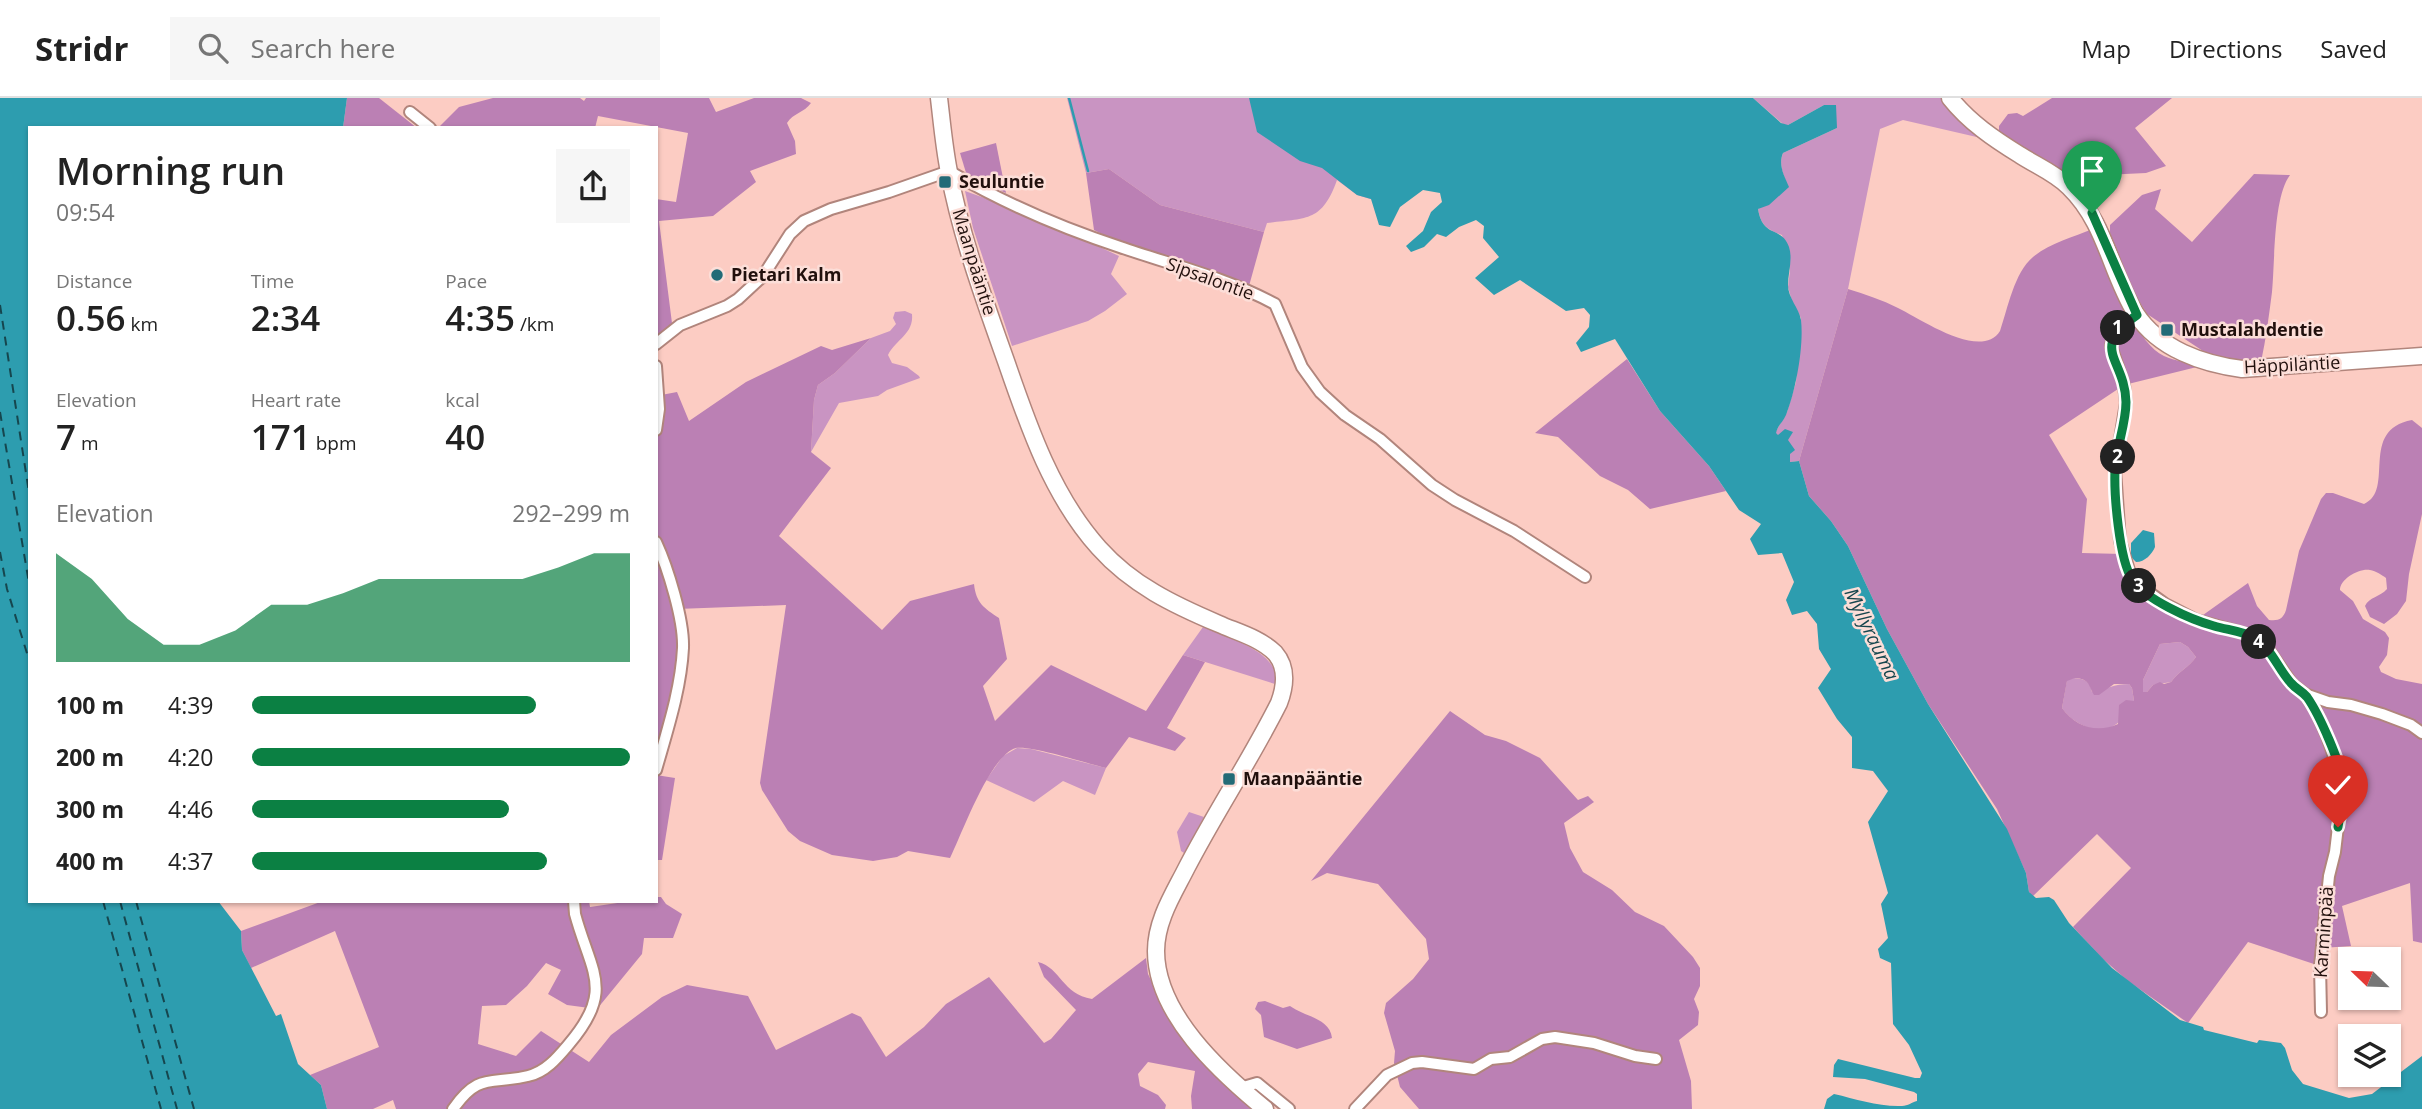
<!DOCTYPE html>
<html lang="en">
<head>
<meta charset="utf-8">
<style>
  :root { --surface:#fff; --page:#f6f6f6; --text:#222; --muted:#767676; --line:#e0e0e0; --accent:#0b8043 }
  body { margin:0; font-family:"Open Sans",sans-serif; background:var(--page); color:var(--text); height:100vh; display:flex; flex-direction:column; font-size:26px; white-space:nowrap }
  * { box-sizing:border-box; margin:0 }
  p { font-size:23px; color:var(--muted) }
  .icon { flex:none; width:38px; height:38px; fill:none; stroke:currentColor; stroke-width:2; stroke-linecap:round; stroke-linejoin:round }
  .map { position:relative; flex:1; overflow:hidden }
  .details { position:absolute; left:28px; top:28px; width:630px; height:777px; display:flex; flex-direction:column; background:var(--surface); border-radius:0px; box-shadow:0 2px 5px #0004 }
  .details>* { flex:none }
  .needle { width:46px; rotate:293deg }
  .tools { position:absolute; left:2338px; top:849px; display:grid; gap:14px }
  .tools a { display:grid; place-items:center; width:63px; height:63px; border-radius:0px; background:var(--surface); box-shadow:0 2px 5px #0004; font-size:35px }
  .pin { position:absolute; display:grid; place-items:center; width:60px; height:60px; color:#fff; margin:-72px -30px; border-radius:50% 50% 50% 0; rotate:-45deg; box-shadow:0 0 7px #0007 }
  .pin .icon { rotate:45deg }
  .km { position:absolute; width:35px; height:35px; margin:-18px; border-radius:50%; background:#222; color:#fff; font-size:19px; line-height:35px; text-align:center }
  .round { display:grid; place-items:center; flex:none; width:74px; height:74px; border-radius:0px; background:var(--page) }
  .overview { display:flex; align-items:center; justify-content:space-between; height:119px; padding:0 28px }
  h1 { font-size:38px; font-weight:600; line-height:52px }
  .stats { display:grid; grid-template-columns:repeat(3,1fr); gap:10px; height:119px; padding:7px 28px }
  .stats div { display:grid; align-content:center }
  .stats b { font-size:35px; font-weight:600 }
  .stats small { font-size:19px; font-weight:400 }
  .stats p { font-size:19px }
  .chart { height:196px; padding:14px 28px }
  .chart p { display:flex; justify-content:space-between }
  .chart svg { width:100%; height:126px; margin-top:7px; fill:var(--accent); opacity:.7 }
  ul { padding:0 28px; list-style:none; font-size:23px }
  li { display:grid; grid-template-columns:112px 84px 1fr; align-items:center; height:52px }
  li i { height:18px; border-radius:9px; background:var(--accent) }
  header { display:flex; align-items:center; gap:42px; box-sizing:border-box; height:98px; padding:0 35px; background:var(--surface); border-bottom:2px solid var(--line) }
  header strong { font-size:33px }
  nav { display:flex; gap:38px; margin-inline-start:auto; font-size:24px }
  .search { width:490px; height:63px; background:var(--page); display:flex; align-items:center; gap:18px; box-sizing:border-box; padding:0 24px; border-radius:0px; color:var(--muted); font-size:26px }
  .map>svg:first-child { display:block }
</style>
</head>
<body>
<header>
<strong>Stridr</strong>
<div class="search"><svg class="icon" aria-label="search" viewBox="0 0 24 24"><circle cx="10" cy="10" r="6"/><path d="M15 15l6 6"/></svg>Search here</div>
<nav><a>Map</a><a>Directions</a><a>Saved</a></nav>
</header>
<div class="map">
<svg width="2422" height="1011" viewBox="0 0 2422 1011">
  <rect width="100%" height="100%" fill="#fcccc3"/>
  <g fill="#c994c2">
    <path d="M1067,0H1299L1387,106L1357,97L1337,82C1322,124 1307,120 1267,125L1264,134L1160,107L1109,71L1086,75Z"/>
    <path d="M1753,0H1941L1964,26L1981,40L1903,22L1880,31L1848,191L1799,363L1790,364C1787,342 1796,350 1775,335L1787,314L1796,284L1801,220L1792,203L1788,189L1790,172L1782,137C1766,131 1761,127 1758,111L1788,89C1784,77 1778,67 1783,55L1837,30L1824,7L1788,27H1784Z"/>
    <path d="M965,93L1029,116L1119,158L1111,176L1127,196L1105,213L1088,223L1012,248L973,130Z"/>
    <path d="M905,213L912,216C914,236 896,241 888,257L892,265L907,269L919,278L920,280L887,292L878,298L839,305L811,354L814,302L818,287L835,275L871,240L890,233L896,226L893,220L895,214Z"/>
    <path d="M1203,529C1225,539 1283,554 1275,586L1183,557Z"/>
    <path d="M2180,544L2188,549L2196,559C2189,569 2178,574 2171,584L2153,587L2147,594H2143V582L2160,546Z"/>
    <path d="M2074,580C2085,581 2090,583 2092,594C2105,591 2115,586 2129,586L2132,590L2134,603L2130,604C2126,611 2122,623 2115,627C2098,639 2072,625 2062,610L2067,582Z"/>
    <path d="M1017,650L1031,651L1106,670L1095,697L1063,683L1034,704L986,682L1003,658Z"/>
    <path d="M1189,714L1204,719L1184,755L1181,753L1177,734Z"/>
  </g>
  <g fill="#bb80b4" fill-rule="evenodd">
    <path d="M347,0H379L417,30H343Z"/>
    <path d="M493,0H580L584,3L586,0H709L716,14L754,0H801L811,5C804,15 793,15 787,25L795,43L796,56L750,73L756,84L713,118L659,123L673,233L656,246V101L676,104L688,35L598,18L595,30H438L459,9Z"/>
    <path d="M2052,0H2172L2135,30L2166,68L2146,75L2083,78L2076,82L1999,37V28L2008,16L2017,15L2023,18Z"/>
    <path d="M996,45L1006,95L967,78L960,55Z"/>
    <path d="M1109,71L1160,107L1264,134L1249,188L1122,146L1094,132L1086,75Z"/>
    <path d="M2254,76L2290,77C2273,100 2275,164 2272,194C2269,217 2266,241 2261,264L2242,266L2209,257L2147,216L2137,200L2118,156L2110,135V127L2142,97L2161,91L2155,111L2192,144Z"/>
    <path d="M2093,131C2106,163 2132,243 2164,258C2175,263 2189,265 2201,268L2124,287L2049,337L2087,401L2082,455L2123,456L2132,482L2196,522L2248,485L2257,508L2269,522C2279,523 2283,521 2286,512L2299,453L2321,401L2326,395H2333L2364,406C2396,392 2358,332 2412,322L2422,330V416L2409,476L2406,503L2397,516L2384,526L2370,519L2365,508C2369,499 2380,499 2387,491L2386,480C2382,477 2376,473 2370,472C2359,470 2340,481 2340,492L2353,503L2363,521L2385,534L2389,540L2387,557L2379,569L2381,574L2396,581L2422,586V845L2413,843L2410,785L2342,808L2351,848L2322,850L2320,868L2248,844L2188,925L2128,883L2103,861L2073,829L2131,770L2097,736L2032,799L2029,794L2026,775L1997,711L1928,606L1887,531L1848,448L1831,423L1809,398L1799,363L1848,191C1865,196 1882,202 1898,210C1921,221 1981,263 2000,233C2008,210 2014,175 2033,159C2050,145 2073,139 2093,131ZM2180,544L2188,549L2196,559C2189,569 2178,574 2171,584L2164,586L2160,584L2153,587L2147,594H2143V582L2160,546ZM2075,580C2089,581 2088,586 2094,597H2099L2114,586H2129L2132,590L2134,603L2126,602L2119,607L2118,626C2096,636 2075,628 2062,610L2067,583Z"/>
    <path d="M871,240L835,275L818,287L814,302L811,354L831,370L779,438L882,532L910,503L974,486C976,505 984,510 999,520L1007,561L983,588L995,623L1051,567L1146,613L1183,557L1205,564L1167,630L1186,640L1175,653L1129,639L1106,670C1089,666 1031,647 1016,650C990,657 962,736 950,760L908,753L897,759L873,763L832,757L800,743L788,733L762,692L760,685L786,507L677,511L683,548L656,672V298L677,294L689,323L746,284L821,248L832,252Z"/>
    <path d="M1627,261L1660,313L1709,368L1726,393L1650,411L1628,392L1600,378L1558,339L1535,335Z"/>
    <path d="M1450,613L1485,637L1506,643L1540,660L1578,702L1588,698L1594,704L1564,725L1570,750L1583,774L1612,792L1635,814L1664,828L1693,859L1700,870V888L1694,901L1699,914L1698,927L1679,942L1691,983L1692,1011H1419L1400,989L1394,965L1395,953L1384,915L1386,905L1413,881L1429,861L1426,841L1378,786L1327,775L1311,783Z"/>
    <path d="M656,677L675,680L662,762H656Z"/>
    <path d="M656,799H661L666,806L682,816L673,840H644L642,856L597,911L567,907L548,896L561,872L546,865L527,888L506,907L482,908L478,946L516,958L541,933L589,964L611,937L662,899L687,887L748,898L776,952L852,915L861,919L886,959L924,929L946,906L989,879L1044,945L1051,941L1076,912L1044,879L1038,864C1061,870 1062,896 1092,901L1146,860L1148,876L1164,909L1258,1011H1192L1191,998L1195,973L1148,964L1138,976L1140,988L1158,997L1166,1007L1165,1011H396L393,1002L373,1011H327L321,987L310,977L379,949L335,833L251,870L242,852L241,833L323,803H589L590,809L631,803H656Z"/>
    <path d="M1265,903L1283,910L1290,908C1305,919 1330,920 1332,940L1297,951L1264,939L1261,917L1255,911L1258,904Z"/>
  </g>
  <g fill="#2d9daf">
    <path d="M0,0H347L343,30H30V803H218L241,833L242,852L276,918L281,916L298,966L321,987L327,1011H0Z"/>
    <path d="M1249,0H1753L1781,25L1788,27L1824,7H1836L1837,30L1783,55C1778,67 1784,77 1789,89L1769,107L1758,111C1763,141 1781,127 1789,149C1793,161 1788,175 1788,187C1788,200 1799,210 1801,222C1804,248 1796,292 1786,317C1783,324 1778,327 1776,335L1778,337L1785,331L1793,334L1788,342L1795,352L1790,356V364L1799,363L1809,398L1831,423L1848,448L1887,531L1928,606L2007,731L2026,775L2029,794L2036,800L2049,799L2054,802L2069,825L2112,870L2180,922L2203,929L2204,932L2257,945L2259,942L2281,945L2285,950L2292,972L2303,986L2349,1000L2372,996L2422,958V1011H1824L1827,1001L1834,996C1856,1001 1879,1009 1902,1008C1908,1008 1912,1004 1917,1003V996L1914,994L1865,981L1833,979L1834,967L1838,961L1915,980H1920L1922,975L1909,947L1893,926L1891,865L1880,860L1878,851L1888,840L1881,806L1888,795L1868,724L1888,693L1873,673L1852,670V639L1837,621L1818,590L1831,571L1819,551L1817,526L1807,513L1792,517L1786,502L1794,484L1782,455L1758,457L1750,441L1761,426L1739,412L1709,368L1660,313L1615,241L1581,254L1576,245L1589,229L1590,217L1584,210L1566,213L1520,182L1494,197L1475,180L1499,159L1483,140L1484,128L1476,122L1459,129L1446,139L1437,136L1424,149L1411,154L1406,148L1423,133L1431,114L1442,104L1440,95L1423,92L1400,109L1390,129L1379,127L1371,101L1357,97L1322,70L1300,63L1257,34Z"/>
    <path d="M2143,432L2154,435L2155,449C2152,456 2145,464 2136,464L2131,459V445Z"/>
  </g>
  <g fill="none" stroke-linecap="round" stroke-linejoin="round">
    <path stroke="#2d9daf" stroke-width="2.5" d="M1069,0L1088,73"/>
    <g stroke="#16464e" stroke-width="2" stroke-dasharray="9 7" stroke-linecap="butt">
      <path d="M0,207L30,401"/>
      <path d="M0,314L30,491"/>
      <path d="M0,454L7,491L30,565"/>
      <path d="M103,803L161,1011"/>
      <path d="M120,803L177,1011"/>
      <path d="M136,803L194,1011"/>
    </g>
    <g stroke="#b1857c" stroke-width="14">
      <g id="street">
        <path d="M410,14L430,30"/>
        <path d="M2137,217L2119,230L2113,239L2111,248L2124,287L2126,305L2115,372L2120,443L2132,482L2165,506L2196,522L2243,535L2255,540L2268,551L2292,586L2305,596L2328,604L2351,607L2382,616L2411,627L2422,635"/>
        <path d="M656,246L680,227L727,208L738,201L763,178L790,136L804,123L831,111L889,94L949,73C1002,104 1062,130 1120,149C1172,167 1227,180 1275,206L1302,269L1320,294L1345,317L1380,341L1432,387L1455,402L1514,433L1585,479"/>
        <path d="M656,268L659,311L656,332"/>
        <path d="M656,444C668,470 684,522 683,550C681,591 667,633 656,672"/>
        <path d="M2305,596L2316,613L2327,638L2343,686L2335,754L2329,778L2320,868L2321,914"/>
        <path d="M1240,990L1257,985L1289,1011"/>
        <path d="M453,1011C479,974 490,987 528,978C546,974 558,959 569,946C615,892 591,875 575,816L574,803"/>
        <path d="M1355,1011L1387,977L1412,965L1422,964L1474,971L1491,961L1510,959L1542,941L1555,939L1594,945L1635,958L1656,961"/>
      </g>
    </g>
    <g stroke="#b1857c" stroke-width="19">
      <g id="secondary">
        <path d="M939,0C942,25 944,49 949,74C961,139 985,204 1007,266C1029,330 1053,399 1099,450C1132,487 1174,507 1219,526C1237,534 1260,540 1275,555C1288,570 1285,589 1279,605C1251,661 1216,713 1187,769C1174,795 1156,822 1156,853C1156,916 1220,974 1265,1011"/>
        <path d="M1950,0C1969,24 1994,41 2020,57C2037,68 2055,75 2069,89C2106,125 2110,174 2136,216C2159,251 2203,266 2242,271L2422,258"/>
      </g>
    </g>
    <use href="#street" stroke="#fff" stroke-width="10"/>
    <use href="#secondary" stroke="#fff" stroke-width="16"/>
  </g>
  <g fill="none" stroke-linecap="round" stroke-linejoin="round">
    <g stroke="#fff" stroke-width="14">
      <path id="route" d="M2092,115L2137,217C2088,251 2125,260 2126,304C2126,327 2116,349 2115,372C2114,396 2119,461 2132,481C2144,501 2192,522 2214,528C2227,532 2243,533 2255,540C2272,551 2278,571 2291,585C2296,591 2302,593 2307,599C2319,616 2342,667 2343,687C2344,700 2340,716 2338,729"/>
    </g>
    <use href="#route" stroke="#0b8043" stroke-width="9"/>
  </g>
  <g fill="#236b77" stroke="#fcded8" stroke-width="2.5">
    <rect x="938" y="77" width="14" height="14" rx="3.5"/>
    <circle cx="717" cy="177" r="7"/>
    <rect x="2160" y="225" width="14" height="14" rx="3.5"/>
    <rect x="1222" y="674" width="14" height="14" rx="3.5"/>
  </g>
  <g text-anchor="middle" stroke-width="5" stroke-linejoin="round" paint-order="stroke">
    <g font-size="18" font-weight="bold" fill="#21100d" stroke="#fcded8" text-anchor="start">
      <text x="959" y="90">Seuluntie</text>
      <text x="731" y="183">Pietari Kalm</text>
      <text x="2181" y="238">Mustalahdentie</text>
      <text x="1243" y="687">Maanpääntie</text>
    </g>
    <g font-size="18" fill="#21100d" stroke="#fcded8">
      <text transform="translate(974 164) rotate(73)" y="6">Maanpääntie</text>
      <text transform="translate(1210 181) rotate(20)" y="6">Sipsalontie</text>
      <text transform="translate(2292 267) rotate(-3)" y="6">Häppiläntie</text>
      <text transform="translate(2324 834) rotate(-86)" y="6">Karminpää</text>
    </g>
    <g font-size="19" font-style="italic" fill="#16464e" stroke="#fcded8">
      <text transform="translate(1872 536) rotate(64)" y="7">Myllyrauma</text>
    </g>
  </g>
</svg>
<div class="tools">
<a><svg class="needle" viewBox="-14 -14 28 28"><path d="M0-13l5 13h-10z" fill="#e53935"/><path d="M0 13l5-13h-10z" fill="#767676"/></svg></a>
<a><svg class="icon" aria-label="layers" viewBox="0 0 24 24"><path d="M12 4l9 5-9 5-9-5zM3 14l9 5 9-5"/></svg></a>
</div>
<div class="pin" style="left:2092px;top:115px;background:#1e9e55"><svg class="icon" aria-label="arrive" viewBox="0 0 24 24"><path d="M6 21V4h12l-3 4 3 4H6"/></svg></div>
<div class="pin" style="left:2338px;top:729px;background:#d93025"><svg class="icon" aria-label="check" viewBox="0 0 24 24"><path d="M5 12l5 5 9-10"/></svg></div>
<b class="km" style="left:2118px;top:230px">1</b>
<b class="km" style="left:2118px;top:359px">2</b>
<b class="km" style="left:2139px;top:488px">3</b>
<b class="km" style="left:2259px;top:544px">4</b>
<section class="details">
<div class="overview"><div><h1>Morning run</h1><p>09:54</p></div><a class="round"><svg class="icon" aria-label="share" viewBox="0 0 24 24"><path d="M12 15V3M7 8l5-5 5 5M5 13v7h14v-7"/></svg></a></div>
<div class="stats">
<div><p>Distance</p><b>0.56<small> km</small></b></div>
<div><p>Time</p><b>2:34</b></div>
<div><p>Pace</p><b>4:35<small> /km</small></b></div>
</div>
<div class="stats">
<div><p>Elevation</p><b>7<small> m</small></b></div>
<div><p>Heart rate</p><b>171<small> bpm</small></b></div>
<div><p>kcal</p><b>40</b></div>
</div>
<div class="chart"><p><span>Elevation</span>292–299 m</p>
<svg viewBox="0 0 160 44" preserveAspectRatio="none"><path d="M0 44V6L10 15L20 29L30 38L40 38L50 33L60 24L70 24L80 20L90 15L100 15L110 15L120 15L130 15L140 11L150 6L160 6V44z"/></svg>
</div>
<ul>
<li><b>100 m</b>4:39<i style="width:75%"></i></li>
<li><b>200 m</b>4:20<i style="width:100%"></i></li>
<li><b>300 m</b>4:46<i style="width:68%"></i></li>
<li><b>400 m</b>4:37<i style="width:78%"></i></li>
</ul>
</section>
</div>
</body>
</html>
